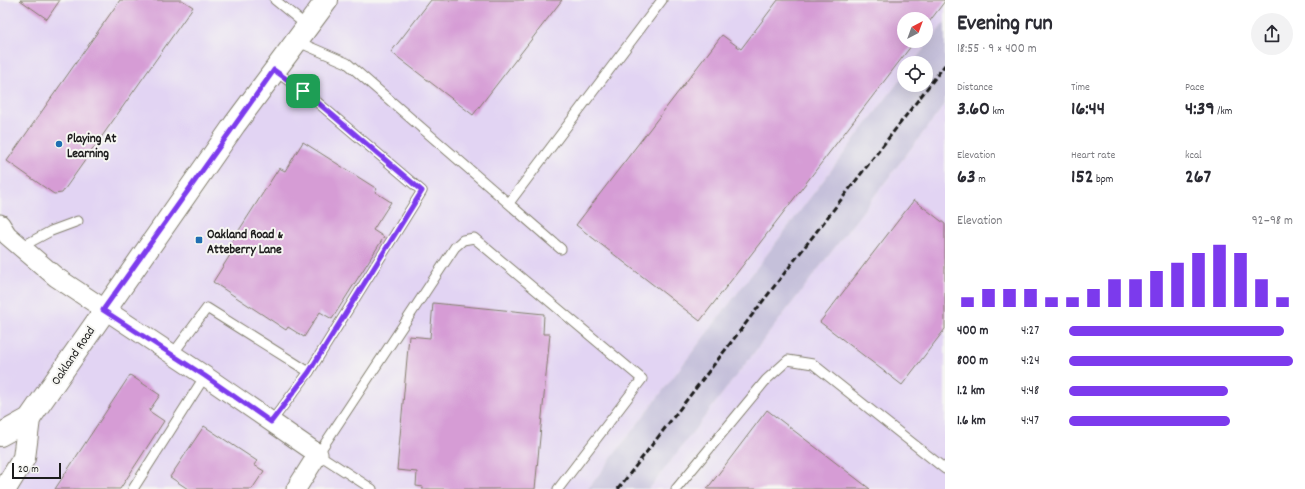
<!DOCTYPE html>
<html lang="en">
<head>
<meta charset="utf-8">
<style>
  :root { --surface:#fff; --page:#f2f2f3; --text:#2b2b33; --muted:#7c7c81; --accent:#7c3aed }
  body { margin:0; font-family:Dekko,sans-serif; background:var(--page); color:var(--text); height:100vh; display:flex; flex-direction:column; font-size:15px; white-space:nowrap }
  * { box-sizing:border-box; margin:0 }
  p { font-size:13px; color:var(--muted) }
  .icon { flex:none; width:22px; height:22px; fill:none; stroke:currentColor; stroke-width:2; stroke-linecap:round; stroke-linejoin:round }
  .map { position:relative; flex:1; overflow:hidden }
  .side { display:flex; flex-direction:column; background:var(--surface); width:360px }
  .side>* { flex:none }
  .needle { width:26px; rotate:41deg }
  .controls { position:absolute; left:897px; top:12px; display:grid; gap:8px }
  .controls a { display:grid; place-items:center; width:36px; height:36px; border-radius:50%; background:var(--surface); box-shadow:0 4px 16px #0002; font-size:20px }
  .scale { position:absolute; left:12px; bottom:10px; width:49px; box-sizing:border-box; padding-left:4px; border:2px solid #1c1c1c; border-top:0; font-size:11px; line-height:14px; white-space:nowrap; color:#1c1c1c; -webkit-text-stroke:3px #f6f6f2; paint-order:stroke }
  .pin { position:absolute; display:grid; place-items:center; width:34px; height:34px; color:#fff; margin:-17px; border-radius:8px; box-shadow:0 2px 6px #0006 }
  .round { display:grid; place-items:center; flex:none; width:42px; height:42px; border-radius:21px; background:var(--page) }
  .headline { display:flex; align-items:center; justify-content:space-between; height:68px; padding:0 12px }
  h1 { font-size:22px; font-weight:700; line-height:30px }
  .stats { display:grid; grid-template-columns:repeat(3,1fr); gap:6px; height:68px; padding:4px 12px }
  .stats div { display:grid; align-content:center }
  .stats b { font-size:20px; font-weight:700 }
  .stats small { font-size:11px; font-weight:400 }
  .stats p { font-size:11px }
  .chart { height:112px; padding:8px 12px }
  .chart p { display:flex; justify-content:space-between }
  .chart svg { width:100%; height:72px; margin-top:4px; stroke:var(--accent); stroke-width:6 }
  ul { padding:0 12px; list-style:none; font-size:13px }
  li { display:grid; grid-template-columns:64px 48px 1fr; align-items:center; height:30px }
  li i { height:10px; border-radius:5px; background:var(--accent) }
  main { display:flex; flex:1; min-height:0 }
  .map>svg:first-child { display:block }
</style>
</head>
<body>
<main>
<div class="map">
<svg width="945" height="489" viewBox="0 0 945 489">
  <rect width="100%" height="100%" fill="#f6f6f2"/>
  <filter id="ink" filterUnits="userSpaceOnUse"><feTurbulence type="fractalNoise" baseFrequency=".025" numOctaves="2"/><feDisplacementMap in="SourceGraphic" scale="8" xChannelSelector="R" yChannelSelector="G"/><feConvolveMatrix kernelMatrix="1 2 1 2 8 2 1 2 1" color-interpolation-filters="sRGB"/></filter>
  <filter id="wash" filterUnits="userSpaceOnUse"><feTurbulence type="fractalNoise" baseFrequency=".012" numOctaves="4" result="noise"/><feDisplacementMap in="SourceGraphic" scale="16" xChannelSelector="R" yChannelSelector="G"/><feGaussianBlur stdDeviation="0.9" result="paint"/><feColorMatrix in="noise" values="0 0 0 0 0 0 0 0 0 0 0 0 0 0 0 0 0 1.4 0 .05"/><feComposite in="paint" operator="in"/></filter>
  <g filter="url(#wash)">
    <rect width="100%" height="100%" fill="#e7e0be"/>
    <g fill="#e2d4f3" fill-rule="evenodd">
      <path d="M0,0H945V22L913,63H904V75L588,489H0ZM904,19H926V41H904Z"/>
      <path d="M945,104V489H649Z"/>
    </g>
    <path fill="#c5c0da" d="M945,22V104L649,489H588L904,75V85H926V63H913Z"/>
    <g id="blocks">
      <g fill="#d69cd5">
        <path d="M20,0H60L47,19Z"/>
        <path d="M120,0H182L193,7L62,193L54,194L7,161Z"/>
        <path d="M431,0H562L473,115L391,52Z"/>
        <path d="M778,0H945V1L926,26V19H904V41H915L700,321L576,225L722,35L741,49Z"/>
        <path d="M303,142L377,189L375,192L391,202L373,230L384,237L332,319L320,312L304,337L288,327L286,330L213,282L232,252L227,249L279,168L285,171Z"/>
        <path d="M914,200L945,224V329L902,385L820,322Z"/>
        <path d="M433,303L544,314L543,334H550L535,489H422L423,487L416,486L417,472L397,470L409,336L430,338Z"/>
        <path d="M130,375L160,395L149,411L164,421L120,489H55Z"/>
        <path d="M767,410L870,489H707Z"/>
        <path d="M204,426L257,461L254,465L264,471L252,489H188L170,477Z"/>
      </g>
    </g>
  </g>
  <g filter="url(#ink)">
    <use href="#blocks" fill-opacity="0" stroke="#827e6d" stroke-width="1"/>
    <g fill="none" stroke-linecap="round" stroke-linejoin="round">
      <g stroke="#827e6d" stroke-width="11">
        <g id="service">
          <path d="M275,0L307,26"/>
          <path d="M296,41L347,63L561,249"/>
          <path d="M509,203L662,0"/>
          <path d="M21,247L51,231L78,221"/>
          <path d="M172,355L207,308L309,372"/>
          <path d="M271,422L309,372L422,191L310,96L275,71"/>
          <path d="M133,489L205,376"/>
          <path d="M372,489L318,454L455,247L463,240L474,238L642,379L558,489"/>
          <path d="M676,489L766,380L788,360L813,364L945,469"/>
        </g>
      </g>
      <g stroke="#827e6d" stroke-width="21">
        <path id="minor" d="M0,224L7,235L56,277L205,376L318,454L296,489"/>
      </g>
      <g stroke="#827e6d" stroke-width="24">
        <g id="primary">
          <path d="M0,435L29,419L235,124L327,0"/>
          <path d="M5,489L24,458L29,419"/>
        </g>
      </g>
      <use href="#service" stroke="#fff" stroke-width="9"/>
      <use href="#minor" stroke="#fff" stroke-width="19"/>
      <use href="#primary" stroke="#fff" stroke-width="22"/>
      <path stroke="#1c1c1c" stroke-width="3" stroke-dasharray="6 3" stroke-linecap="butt" d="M618,489L945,65"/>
    </g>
  </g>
  <g fill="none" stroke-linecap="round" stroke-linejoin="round" filter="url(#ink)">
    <g stroke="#fff" stroke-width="8">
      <path id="route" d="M274,70L310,96L422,191L309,372L271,422L205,376L103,310Z"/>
    </g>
    <use href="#route" stroke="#7c3aed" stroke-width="5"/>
  </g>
  <g fill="#1f6fb2" stroke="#f6f6f2" stroke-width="1.5">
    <circle cx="59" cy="144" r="4"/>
    <rect x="195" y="236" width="8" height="8" rx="2"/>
  </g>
  <g text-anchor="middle" stroke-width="4" stroke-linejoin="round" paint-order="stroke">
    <g font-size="13" font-weight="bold" fill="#1c1c1c" stroke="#f6f6f2" text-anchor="start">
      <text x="67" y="142">Playing At<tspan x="67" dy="15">Learning</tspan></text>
      <text x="207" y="238">Oakland Road &amp;<tspan x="207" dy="15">Atteberry Lane</tspan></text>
    </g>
    <g font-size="13" fill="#1c1c1c" stroke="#f6f6f2">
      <text transform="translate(72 355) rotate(-56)" y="5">Oakland Road</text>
    </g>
  </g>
</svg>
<div class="controls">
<a><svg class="needle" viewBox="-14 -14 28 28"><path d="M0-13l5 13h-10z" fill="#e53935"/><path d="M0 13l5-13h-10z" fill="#7c7c81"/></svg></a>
<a><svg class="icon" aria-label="locate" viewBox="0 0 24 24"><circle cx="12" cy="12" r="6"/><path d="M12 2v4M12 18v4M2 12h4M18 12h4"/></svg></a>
</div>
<div class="scale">20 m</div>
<div class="pin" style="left:303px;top:91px;background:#1e9e55"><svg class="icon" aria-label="arrive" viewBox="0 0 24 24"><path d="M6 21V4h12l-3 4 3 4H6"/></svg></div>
</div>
<section class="side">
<div class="headline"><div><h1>Evening run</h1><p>18:55 · 9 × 400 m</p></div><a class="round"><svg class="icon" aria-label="share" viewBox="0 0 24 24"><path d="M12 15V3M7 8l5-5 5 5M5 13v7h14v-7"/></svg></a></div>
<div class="stats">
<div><p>Distance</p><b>3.60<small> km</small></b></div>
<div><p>Time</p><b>16:44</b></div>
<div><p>Pace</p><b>4:39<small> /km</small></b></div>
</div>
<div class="stats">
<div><p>Elevation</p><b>63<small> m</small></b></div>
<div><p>Heart rate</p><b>152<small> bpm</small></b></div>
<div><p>kcal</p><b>267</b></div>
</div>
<div class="chart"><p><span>Elevation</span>92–98 m</p>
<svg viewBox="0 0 160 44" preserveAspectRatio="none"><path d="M5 44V38M15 44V33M25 44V33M35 44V33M45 44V38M55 44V38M65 44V33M75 44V27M85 44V27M95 44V22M105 44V17M115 44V11M125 44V6M135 44V11M145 44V27M155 44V38"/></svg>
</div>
<ul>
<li><b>400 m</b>4:27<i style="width:96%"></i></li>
<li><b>800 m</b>4:24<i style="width:100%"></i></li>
<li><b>1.2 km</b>4:48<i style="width:71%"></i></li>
<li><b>1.6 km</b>4:47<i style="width:72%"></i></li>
</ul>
</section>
</main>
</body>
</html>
